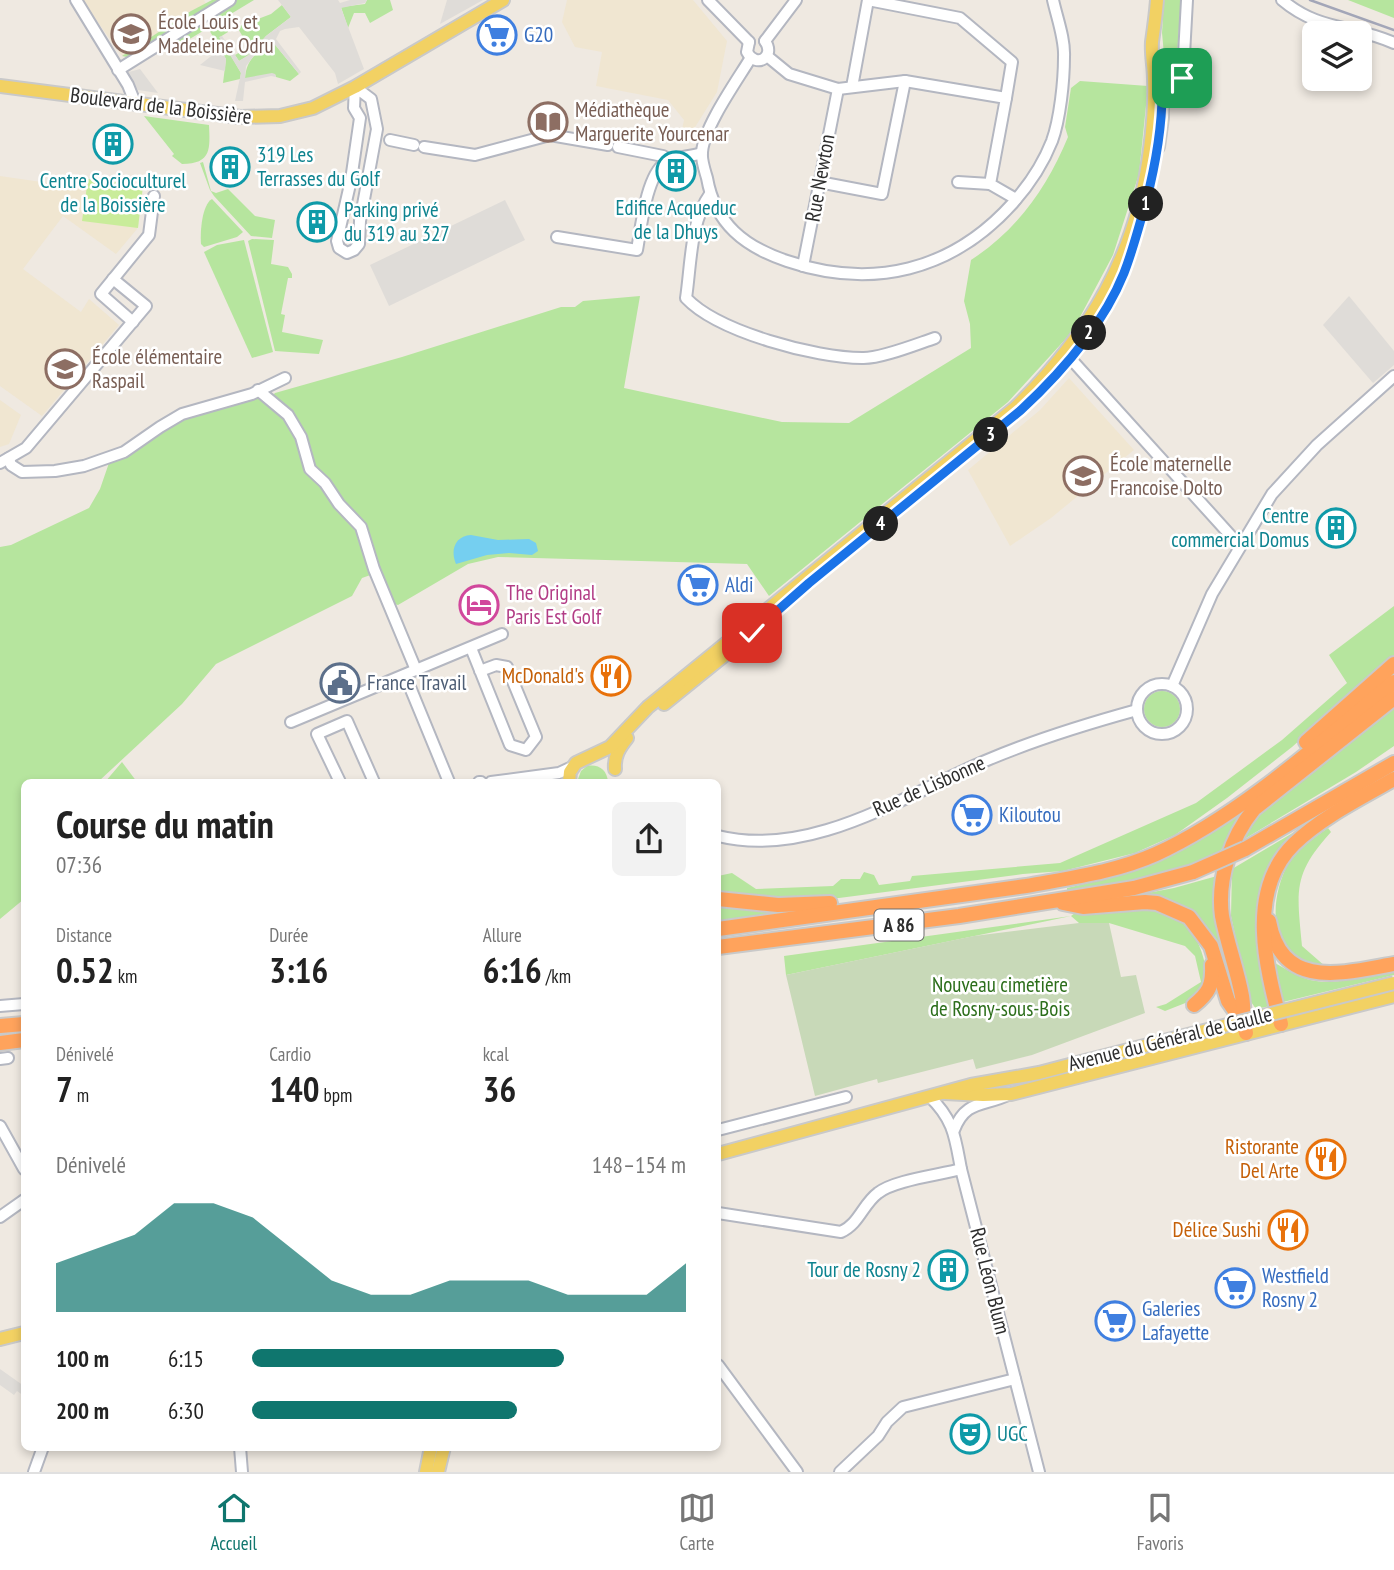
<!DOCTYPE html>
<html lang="fr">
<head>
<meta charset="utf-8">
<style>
  :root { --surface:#fff; --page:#f2f2f2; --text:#222; --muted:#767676; --line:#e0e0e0; --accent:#0f766e }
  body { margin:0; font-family:"PT Sans Narrow",sans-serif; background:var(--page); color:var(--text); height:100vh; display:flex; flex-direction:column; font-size:26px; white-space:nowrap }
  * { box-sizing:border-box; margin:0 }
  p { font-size:23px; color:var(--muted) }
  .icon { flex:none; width:38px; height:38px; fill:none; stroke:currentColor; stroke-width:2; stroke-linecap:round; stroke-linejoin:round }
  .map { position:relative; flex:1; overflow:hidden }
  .details { position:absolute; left:21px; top:779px; width:700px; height:672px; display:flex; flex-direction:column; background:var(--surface); border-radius:10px; box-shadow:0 4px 10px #0003 }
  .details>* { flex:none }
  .buttons { position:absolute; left:1302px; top:21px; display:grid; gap:14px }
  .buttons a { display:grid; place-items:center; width:70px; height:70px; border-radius:10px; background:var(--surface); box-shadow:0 4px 10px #0003; font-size:35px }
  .pin { position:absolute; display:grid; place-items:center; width:60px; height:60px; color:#fff; margin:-30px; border-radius:14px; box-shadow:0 4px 10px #0006 }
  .km { position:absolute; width:35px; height:35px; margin:-18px; border-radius:50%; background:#222; color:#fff; font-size:19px; line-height:35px; text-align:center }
  .round { display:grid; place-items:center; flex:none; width:74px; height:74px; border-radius:10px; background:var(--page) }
  .head { display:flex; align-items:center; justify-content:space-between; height:119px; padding:0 35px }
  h1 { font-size:38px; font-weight:700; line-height:52px }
  .stats { display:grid; grid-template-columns:repeat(3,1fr); gap:10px; height:119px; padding:7px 35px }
  .stats div { display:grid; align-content:center }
  .stats b { font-size:35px; font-weight:700 }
  .stats small { font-size:19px; font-weight:400 }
  .stats p { font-size:19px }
  .chart { height:196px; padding:14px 35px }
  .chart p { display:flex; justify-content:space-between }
  .chart svg { width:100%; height:126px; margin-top:7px; fill:var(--accent); opacity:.7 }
  ul { padding:0 35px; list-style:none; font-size:23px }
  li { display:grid; grid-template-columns:112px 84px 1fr; align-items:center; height:52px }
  li i { height:18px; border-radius:9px; background:var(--accent) }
  .tabs { display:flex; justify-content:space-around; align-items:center; height:98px; border-top:2px solid var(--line); background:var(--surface); font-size:19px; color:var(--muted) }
  .tabs a { display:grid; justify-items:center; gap:4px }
  .tabs .selected { color:var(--accent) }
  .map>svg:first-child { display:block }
</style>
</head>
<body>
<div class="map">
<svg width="1394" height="1472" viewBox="0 0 1394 1472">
  <rect width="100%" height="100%" fill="#efe9e1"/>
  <g fill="#f0e6d1">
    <path d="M82,0H204L206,4L191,11L122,56Z"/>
    <path d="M567,0H693L727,41L717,92L687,140L680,139L684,120L668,100L596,86L602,52L575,47L562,22Z"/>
    <path d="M0,176L69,186L71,177L142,186L137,229L116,254L63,216L23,269L81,312L89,299L119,325L42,416L0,386Z"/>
    <path d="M1069,378L1134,450L1051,518L1010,546L968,470L1040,410Z"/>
    <path d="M0,400L21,415L9,444L0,447Z"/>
  </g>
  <g fill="#b6e59e">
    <path d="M212,0H226L131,58L122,56L191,11Z"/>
    <path d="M237,0H254L221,20L228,32L220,37L241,73L240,79L223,83L226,59L208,28L173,49L170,40L203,20L208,28L220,20L216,13Z"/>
    <path d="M367,0H390L393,10L370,23L365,13H354L348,28L341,7L365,4Z"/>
    <path d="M1164,0H1181L1176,68L1175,73L1166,75L1162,33Z"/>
    <path d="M1348,0H1394V18Z"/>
    <path d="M282,5L291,17L266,36L251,54L239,61L235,55L249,47L237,27L271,14Z"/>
    <path d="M272,41L299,74L290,81L276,77L275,74L245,79C246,59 257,53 272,41Z"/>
    <path d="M1080,81L1148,86L1139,174L1113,255L1072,332L1008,402L769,596L747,564L498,557L468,564L398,605L394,604L379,572L362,578L352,596L216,664L182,704L99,781L105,782L122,762L137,782H24V899L0,919V547L11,545L89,508L100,489L110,460L170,423L256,397L268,400L275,393L402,357L561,307H575L583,301L640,296L624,388L782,422L849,423L971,348L970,324L964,301L971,260C1017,230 1047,188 1068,137L1065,127L1071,88Z"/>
    <path d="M144,116L209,125C210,148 212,164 182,164L172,156L174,154Z"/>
    <path d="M203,162L211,191L216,193L228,189L255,216L275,220L272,238L251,236L214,196L210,190L200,163Z"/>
    <path d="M212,199L243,232L237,237L204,247L201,244C200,231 202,205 212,199Z"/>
    <path d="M252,239L274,240L271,264L288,267L292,274V278H288L281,314L285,315L282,332L323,340L319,354L275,351L248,241Z"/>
    <path d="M244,240L273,352L252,358L204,252L217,245Z"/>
    <path d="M1394,606V657L1292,747L1227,798L1175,835L1135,853L1063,871L1023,874L839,898L805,899L718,893V876L732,873L756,889L833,886L841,879H860L864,872L874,875L879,885L910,881L912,876L1060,863L1196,803L1282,740L1347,683L1329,655Z"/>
    <circle cx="1162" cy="709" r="18"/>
    <path d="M1394,698V746L1356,772L1241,841L1244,833L1261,809Z"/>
    <path d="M587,766C599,764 607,770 608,782H577L581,771Z"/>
    <path d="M1245,808C1240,816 1226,847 1221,850C1186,876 1110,884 1067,891V888C1107,879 1145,869 1181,850C1203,837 1224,821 1245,808Z"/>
    <path d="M1301,828C1293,838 1283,847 1276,857C1246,901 1263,957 1270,1006L1256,1009L1249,999L1231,916L1232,869Z"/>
    <path d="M1328,828L1331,832C1292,875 1297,891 1302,946L1326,967C1315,969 1310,966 1301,961C1267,942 1272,894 1288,864C1297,849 1314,838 1328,828Z"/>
    <path d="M1217,876L1215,910L1220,946C1198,908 1177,906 1138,898L1137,895L1174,888Z"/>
    <path d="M718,903L780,910L783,912L718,921Z"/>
    <path d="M1138,907C1189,914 1201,935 1209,983L1193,1000L1165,1011L1156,1007L1166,1004L1201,982L1195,956L1185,946L1109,923H1079L1071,916L786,975L784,956L1071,916L1079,910Z"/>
    <path d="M1275,963C1288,970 1300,979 1316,981C1340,985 1370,974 1394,969V975L1283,1002Z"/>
  </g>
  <path fill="#c8d9b8" d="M1079,923H1109L1121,977L1136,975L1145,1013L1032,1055L976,1069L973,1059L878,1083L877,1079L815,1096L786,975L974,936Z"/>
  <path fill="#c9ec9a" d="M88,179L143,186L138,228L82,221Z"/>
  <g fill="#dfdcd8">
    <path d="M278,0H338L340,3L350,0H367L365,3L341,8L364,69L338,84L335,73L299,27L285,29L280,31L276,39L301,72L299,74L272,41L257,52L246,66L245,78L272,73L275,74L276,77L271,76L245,82L243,101H235L241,73L219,37L222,36L239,61L247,56L266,36L291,17Z"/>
    <path d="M447,0H483L440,24Z"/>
    <path d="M220,49L226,59L225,71L200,65Z"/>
    <path d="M140,69L158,93L138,90L125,73Z"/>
    <path d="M505,200L525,240L389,306L370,265Z"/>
    <path d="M1349,296L1394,351V365L1373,383L1323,325Z"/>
    <path d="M0,1369L24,1386V1396L17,1391L14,1395L0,1385Z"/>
  </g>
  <path fill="#75cff0" d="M471,535L498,540L529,539L536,543L538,551L532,555L509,553L487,555L456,564C450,550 455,536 471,535Z"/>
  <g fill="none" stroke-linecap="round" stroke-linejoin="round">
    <g stroke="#b4b7c1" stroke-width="14">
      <g id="minor">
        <path d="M76,0L128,85L136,105"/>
        <path d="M708,0L749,42"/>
        <path d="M1282,0C1320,32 1352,24 1394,43"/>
        <path d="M765,41L796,0"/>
        <path d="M749,42L747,52C756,69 776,57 765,41"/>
        <path d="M767,56L789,74L838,89L905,81L1006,98L990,184L1016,199"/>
        <path d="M750,59C736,82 704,127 702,152C701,160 705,171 707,178C715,224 745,247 787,261C872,290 952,271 1013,203C1029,185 1043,164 1052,141C1060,119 1064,81 1064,57C1065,39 1057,18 1053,0"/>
        <path d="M118,70L230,0"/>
        <path d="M1162,85L1178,82L1183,73L1187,0"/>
        <path d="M355,87L371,99L377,129L360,221L359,244L354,250L347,253L339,248L337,241L351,180L360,118L354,108Z"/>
        <path d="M852,87L868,0L960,18L1012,62L1006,98"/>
        <path d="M390,140L414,145"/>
        <path d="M424,147L475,155L550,135L608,145"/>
        <path d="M618,147L663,156L668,160"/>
        <path d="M819,182L882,194L905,81"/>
        <path d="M958,182L990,184"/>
        <path d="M710,194C690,222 691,265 686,298C718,332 816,358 862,358C880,359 917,344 935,338"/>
        <path d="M557,237L637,250C641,228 646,176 665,163C674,156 691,157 702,153"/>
        <path d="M803,266L838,89"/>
        <path d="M133,322L101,294L149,235L154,196"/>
        <path d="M1070,358L1240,546"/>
        <path d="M258,390L288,415L301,437L310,469L325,483L339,504L361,527L374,569L416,670"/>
        <path d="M9,458L11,465L22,472L55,471L84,466L124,452L160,427L182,414L252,394L285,378"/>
        <path d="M0,463L26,448L146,306L113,279"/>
        <path d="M471,648L510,745L526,750L536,737L507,667L496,665L480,671"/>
        <path d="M405,675L449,782"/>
        <circle cx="1162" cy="709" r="25"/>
        <path d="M1172,686L1212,594L1272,494L1317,445L1394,376"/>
        <path d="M291,722L502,634"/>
        <path d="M340,782L317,734L347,721L374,782"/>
        <path d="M479,782H481"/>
        <path d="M491,782L559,773L572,767"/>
        <path d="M718,836C811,859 903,796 985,761C1034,740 1086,724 1137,710"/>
        <path d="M0,1006L24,1004"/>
        <path d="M0,1059L8,1058"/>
        <path d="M929,1096C954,1120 955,1137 961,1169L1039,1472"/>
        <path d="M0,1126L24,1169"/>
        <path d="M718,1130L846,1097"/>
        <path d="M954,1130C966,1099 984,1107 1010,1094"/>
        <path d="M718,1213L841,1232C859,1224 863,1204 878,1193C894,1180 940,1175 961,1169"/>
        <path d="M0,1217L24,1200"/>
        <path d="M718,1365L797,1472"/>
        <path d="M240,1447L242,1472"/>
        <path d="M34,1472L43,1447"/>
        <path d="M840,1472L878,1436L887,1422L903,1407L1015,1379"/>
      </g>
    </g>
    <g stroke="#c9c9c9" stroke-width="16">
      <g id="major">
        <path d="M0,86L240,117L280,116L313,108L355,87L503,0"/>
        <path d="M1158,147L1162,118L1161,78"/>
        <path d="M664,704L758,628"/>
        <path d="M615,769C614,756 619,748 627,738"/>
        <path d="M569,782L570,772L576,763L610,747L648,707L1015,408C1090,334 1137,255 1150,149C1153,126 1155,102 1154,79C1154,67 1151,54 1152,42C1154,28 1156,14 1157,0"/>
        <path d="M945,1093L983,1095L1011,1094L1394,996"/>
        <path d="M718,1154L971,1085L1039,1073L1081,1062"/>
        <path d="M0,1339L24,1333"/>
        <path d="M426,1472L431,1447"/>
        <path d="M438,1472L444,1447"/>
      </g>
    </g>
    <g stroke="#c9c9c9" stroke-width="18">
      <g id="highway">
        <path d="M1306,742L1394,664"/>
        <path d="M1245,849L1394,763"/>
        <path d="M718,899L778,905L830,903"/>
        <path d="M1063,903L1083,907L1145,902L1157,903L1189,917L1211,946L1228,1001L1244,1024"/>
        <path d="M1269,921C1282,991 1343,973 1394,964"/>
        <path d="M718,929L1026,886C1069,878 1116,872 1156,854C1241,815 1322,741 1394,682"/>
        <path d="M718,947L959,916L1134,888L1193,872"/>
        <path d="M1194,1005C1209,993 1213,985 1212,965"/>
        <path d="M1281,1024C1266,967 1246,891 1294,844C1322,817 1361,798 1394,779"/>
        <path d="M0,1026L24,1024"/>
        <path d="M1246,1033C1243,1021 1244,1008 1242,996C1237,969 1227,943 1222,916C1217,879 1231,837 1254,809L1394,698"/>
        <path d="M0,1043L24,1040"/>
      </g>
    </g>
    <use href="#minor" stroke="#fff" stroke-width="10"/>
    <use href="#major" stroke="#f2d163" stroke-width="12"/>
    <use href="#highway" stroke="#ffa35c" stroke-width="14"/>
    <path stroke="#a3a6b8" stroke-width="2.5" d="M1310,0L1394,30"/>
    <g stroke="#c9c9c9" stroke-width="16" stroke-linecap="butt">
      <path id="major-bridge" d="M1081,1062L1394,983"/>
    </g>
    <g stroke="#c9c9c9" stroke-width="18" stroke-linecap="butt">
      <path id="highway-bridge" d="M1193,872L1245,849"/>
    </g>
    <use href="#major-bridge" stroke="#f2d163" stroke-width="12"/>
    <use href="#highway-bridge" stroke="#ffa35c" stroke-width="14"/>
  </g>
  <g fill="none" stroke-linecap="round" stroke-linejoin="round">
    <g stroke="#fff" stroke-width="14">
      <path id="route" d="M752,633L809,583L1021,410C1062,372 1103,325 1124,273C1133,250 1139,226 1146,202C1156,163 1163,125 1162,85L1173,84L1182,78"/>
    </g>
    <use href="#route" stroke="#1a73e8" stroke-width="9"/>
  </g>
  <defs>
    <g id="school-ring" transform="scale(2.0125)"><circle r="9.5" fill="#fff" stroke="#8d6e63" stroke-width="1.5"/><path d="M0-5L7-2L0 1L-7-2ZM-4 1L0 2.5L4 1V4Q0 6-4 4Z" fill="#8d6e63"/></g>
    <g id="supermarket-ring" transform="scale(2.0125)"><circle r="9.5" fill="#fff" stroke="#3f7fe0" stroke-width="1.5"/><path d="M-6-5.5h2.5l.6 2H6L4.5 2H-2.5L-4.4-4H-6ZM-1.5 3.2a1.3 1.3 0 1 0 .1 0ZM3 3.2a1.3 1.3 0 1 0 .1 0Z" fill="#3f7fe0"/></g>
    <g id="library-ring" transform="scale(2.0125)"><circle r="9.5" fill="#fff" stroke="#8d6e63" stroke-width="1.5"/><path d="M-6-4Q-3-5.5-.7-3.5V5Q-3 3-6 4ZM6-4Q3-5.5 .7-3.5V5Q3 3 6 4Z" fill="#8d6e63"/></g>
    <g id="building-ring" transform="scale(2.0125)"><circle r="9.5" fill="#fff" stroke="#0f9aa8" stroke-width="1.5"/><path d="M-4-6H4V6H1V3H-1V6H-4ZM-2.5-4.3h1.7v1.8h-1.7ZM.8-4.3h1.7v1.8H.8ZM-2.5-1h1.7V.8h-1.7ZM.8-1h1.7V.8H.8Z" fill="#0f9aa8"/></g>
    <g id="hotel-ring" transform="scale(2.0125)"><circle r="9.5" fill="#fff" stroke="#d1479c" stroke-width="1.5"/><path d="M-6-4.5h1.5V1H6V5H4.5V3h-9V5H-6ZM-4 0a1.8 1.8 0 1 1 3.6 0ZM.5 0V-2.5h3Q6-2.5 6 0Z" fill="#d1479c"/></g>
    <g id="restaurant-ring" transform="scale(2.0125)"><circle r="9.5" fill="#fff" stroke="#e8710a" stroke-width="1.5"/><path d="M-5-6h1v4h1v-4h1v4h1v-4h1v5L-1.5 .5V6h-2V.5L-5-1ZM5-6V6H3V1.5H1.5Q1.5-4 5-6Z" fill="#e8710a"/></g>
    <g id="civic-ring" transform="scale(2.0125)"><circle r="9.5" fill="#fff" stroke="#5c6f8a" stroke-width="1.5"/><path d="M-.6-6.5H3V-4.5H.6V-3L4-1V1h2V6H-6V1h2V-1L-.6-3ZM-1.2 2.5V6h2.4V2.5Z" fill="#5c6f8a"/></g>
    <g id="theatre-ring" transform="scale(2.0125)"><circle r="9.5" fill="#fff" stroke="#0f9aa8" stroke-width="1.5"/><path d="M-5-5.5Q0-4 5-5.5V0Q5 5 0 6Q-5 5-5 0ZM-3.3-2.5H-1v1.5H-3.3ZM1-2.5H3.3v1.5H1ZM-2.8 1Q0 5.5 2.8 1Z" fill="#0f9aa8"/></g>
  </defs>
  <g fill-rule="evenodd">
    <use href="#school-ring" x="131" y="34"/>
    <use href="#supermarket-ring" x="497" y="35"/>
    <use href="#library-ring" x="548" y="122"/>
    <use href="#building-ring" x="113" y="144"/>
    <use href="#building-ring" x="230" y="167"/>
    <use href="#building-ring" x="676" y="171"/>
    <use href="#building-ring" x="317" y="222"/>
    <use href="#school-ring" x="65" y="369"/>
    <use href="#school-ring" x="1083" y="476"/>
    <use href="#building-ring" x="1336" y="528"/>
    <use href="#supermarket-ring" x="698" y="585"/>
    <use href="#hotel-ring" x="479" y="605"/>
    <use href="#restaurant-ring" x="611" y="676"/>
    <use href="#civic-ring" x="340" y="683"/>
    <use href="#supermarket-ring" x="972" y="815"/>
    <use href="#restaurant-ring" x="1326" y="1159"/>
    <use href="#restaurant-ring" x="1288" y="1230"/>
    <use href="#building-ring" x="948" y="1270"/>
    <use href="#supermarket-ring" x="1235" y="1288"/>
    <use href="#supermarket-ring" x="1115" y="1321"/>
    <use href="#theatre-ring" x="970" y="1434"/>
  </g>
  <g text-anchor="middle" stroke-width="5" stroke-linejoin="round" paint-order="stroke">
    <rect fill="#fff" stroke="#6d6d6d" stroke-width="2" x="874.5" y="909.5" width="49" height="31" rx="5"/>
    <g font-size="19" font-weight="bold" fill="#2e2e2e">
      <text x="899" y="932">A 86</text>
    </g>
    <g font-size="21" fill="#785e54" stroke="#fff" text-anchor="start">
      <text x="158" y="29">École Louis et<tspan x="158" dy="24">Madeleine Odru</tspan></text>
      <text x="575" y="117">Médiathèque<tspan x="575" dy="24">Marguerite Yourcenar</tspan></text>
      <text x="92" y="364">École élémentaire<tspan x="92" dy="24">Raspail</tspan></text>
      <text x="1110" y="471">École maternelle<tspan x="1110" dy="24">Francoise Dolto</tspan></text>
    </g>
    <g font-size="21" fill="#366cbe" stroke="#fff" text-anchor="start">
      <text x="524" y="42">G20</text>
      <text x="725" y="592">Aldi</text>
      <text x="999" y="822">Kiloutou</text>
      <text x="1262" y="1283">Westfield<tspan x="1262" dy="24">Rosny 2</tspan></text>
      <text x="1142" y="1316">Galeries<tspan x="1142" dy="24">Lafayette</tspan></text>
    </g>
    <g font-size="21" fill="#2e2e2e" stroke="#fff">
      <text transform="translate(161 106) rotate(7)" y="7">Boulevard de la Boissière</text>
      <text transform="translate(820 178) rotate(-80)" y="7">Rue Newton</text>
      <text transform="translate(929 786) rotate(-24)" y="7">Rue de Lisbonne</text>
      <text transform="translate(1170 1039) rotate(-14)" y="7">Avenue du Général de Gaulle</text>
      <text transform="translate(990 1281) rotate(76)" y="7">Rue Léon Blum</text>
    </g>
    <g font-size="21" fill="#0d838f" stroke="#fff" text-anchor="start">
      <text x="257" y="162">319 Les<tspan x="257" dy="24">Terrasses du Golf</tspan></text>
      <text x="113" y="188" text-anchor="middle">Centre Socioculturel<tspan x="113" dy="24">de la Boissière</tspan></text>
      <text x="676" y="215" text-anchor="middle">Edifice Acqueduc<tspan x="676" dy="24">de la Dhuys</tspan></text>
      <text x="344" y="217">Parking privé<tspan x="344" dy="24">du 319 au 327</tspan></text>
      <text x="1309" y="523" text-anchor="end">Centre<tspan x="1309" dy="24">commercial Domus</tspan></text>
      <text x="921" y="1277" text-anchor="end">Tour de Rosny 2</text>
      <text x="997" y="1441">UGC</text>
    </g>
    <g font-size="21" fill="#b23c85" stroke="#fff" text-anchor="start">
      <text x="506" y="600">The Original<tspan x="506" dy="24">Paris Est Golf</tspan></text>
    </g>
    <g font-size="21" fill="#c56008" stroke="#fff" text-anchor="end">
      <text x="584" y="683">McDonald's</text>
      <text x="1299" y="1154">Ristorante<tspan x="1299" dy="24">Del Arte</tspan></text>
      <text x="1261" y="1237">Délice Sushi</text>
    </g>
    <g font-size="21" fill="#4e5e75" stroke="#fff" text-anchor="start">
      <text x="367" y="690">France Travail</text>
    </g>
    <g font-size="21" fill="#2c6e1b" stroke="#fff">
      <text x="1000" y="992">Nouveau cimetière<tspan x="1000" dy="24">de Rosny-sous-Bois</tspan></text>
    </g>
  </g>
</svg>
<div class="buttons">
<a><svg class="icon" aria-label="layers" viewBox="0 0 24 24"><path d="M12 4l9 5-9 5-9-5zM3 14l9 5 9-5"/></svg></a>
</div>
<div class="pin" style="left:1182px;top:78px;background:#1e9e55"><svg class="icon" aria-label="arrive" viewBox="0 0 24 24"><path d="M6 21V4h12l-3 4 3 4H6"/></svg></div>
<div class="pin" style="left:752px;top:633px;background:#d93025"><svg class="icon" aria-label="check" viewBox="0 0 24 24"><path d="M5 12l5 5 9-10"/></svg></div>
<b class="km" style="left:1146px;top:204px">1</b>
<b class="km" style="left:1089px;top:333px">2</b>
<b class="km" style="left:991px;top:435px">3</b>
<b class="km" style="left:881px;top:524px">4</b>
<section class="details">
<div class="head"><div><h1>Course du matin</h1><p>07:36</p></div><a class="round"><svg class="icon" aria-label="share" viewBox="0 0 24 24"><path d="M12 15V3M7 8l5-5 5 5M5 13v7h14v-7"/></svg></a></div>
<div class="stats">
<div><p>Distance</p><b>0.52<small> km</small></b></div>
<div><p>Durée</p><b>3:16</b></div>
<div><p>Allure</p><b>6:16<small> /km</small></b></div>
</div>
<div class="stats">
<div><p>Dénivelé</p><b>7<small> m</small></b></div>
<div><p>Cardio</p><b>140<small> bpm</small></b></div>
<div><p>kcal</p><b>36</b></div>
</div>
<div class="chart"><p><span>Dénivelé</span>148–154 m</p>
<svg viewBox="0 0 160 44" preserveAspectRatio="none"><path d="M0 44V27L10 22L20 17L30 6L40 6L50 11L60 22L70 33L80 38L90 38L100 33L110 33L120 33L130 38L140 38L150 38L160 27V44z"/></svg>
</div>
<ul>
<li><b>100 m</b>6:15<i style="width:72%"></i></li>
<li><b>200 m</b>6:30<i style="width:61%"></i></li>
</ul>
</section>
</div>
<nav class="tabs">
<a class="selected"><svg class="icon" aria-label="home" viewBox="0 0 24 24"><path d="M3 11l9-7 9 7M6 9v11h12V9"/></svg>Accueil</a>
<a><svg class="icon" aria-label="map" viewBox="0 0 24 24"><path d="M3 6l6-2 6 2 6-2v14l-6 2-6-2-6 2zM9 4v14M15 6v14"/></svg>Carte</a>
<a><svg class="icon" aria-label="saved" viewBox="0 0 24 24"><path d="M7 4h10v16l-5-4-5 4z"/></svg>Favoris</a>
</nav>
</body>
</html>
